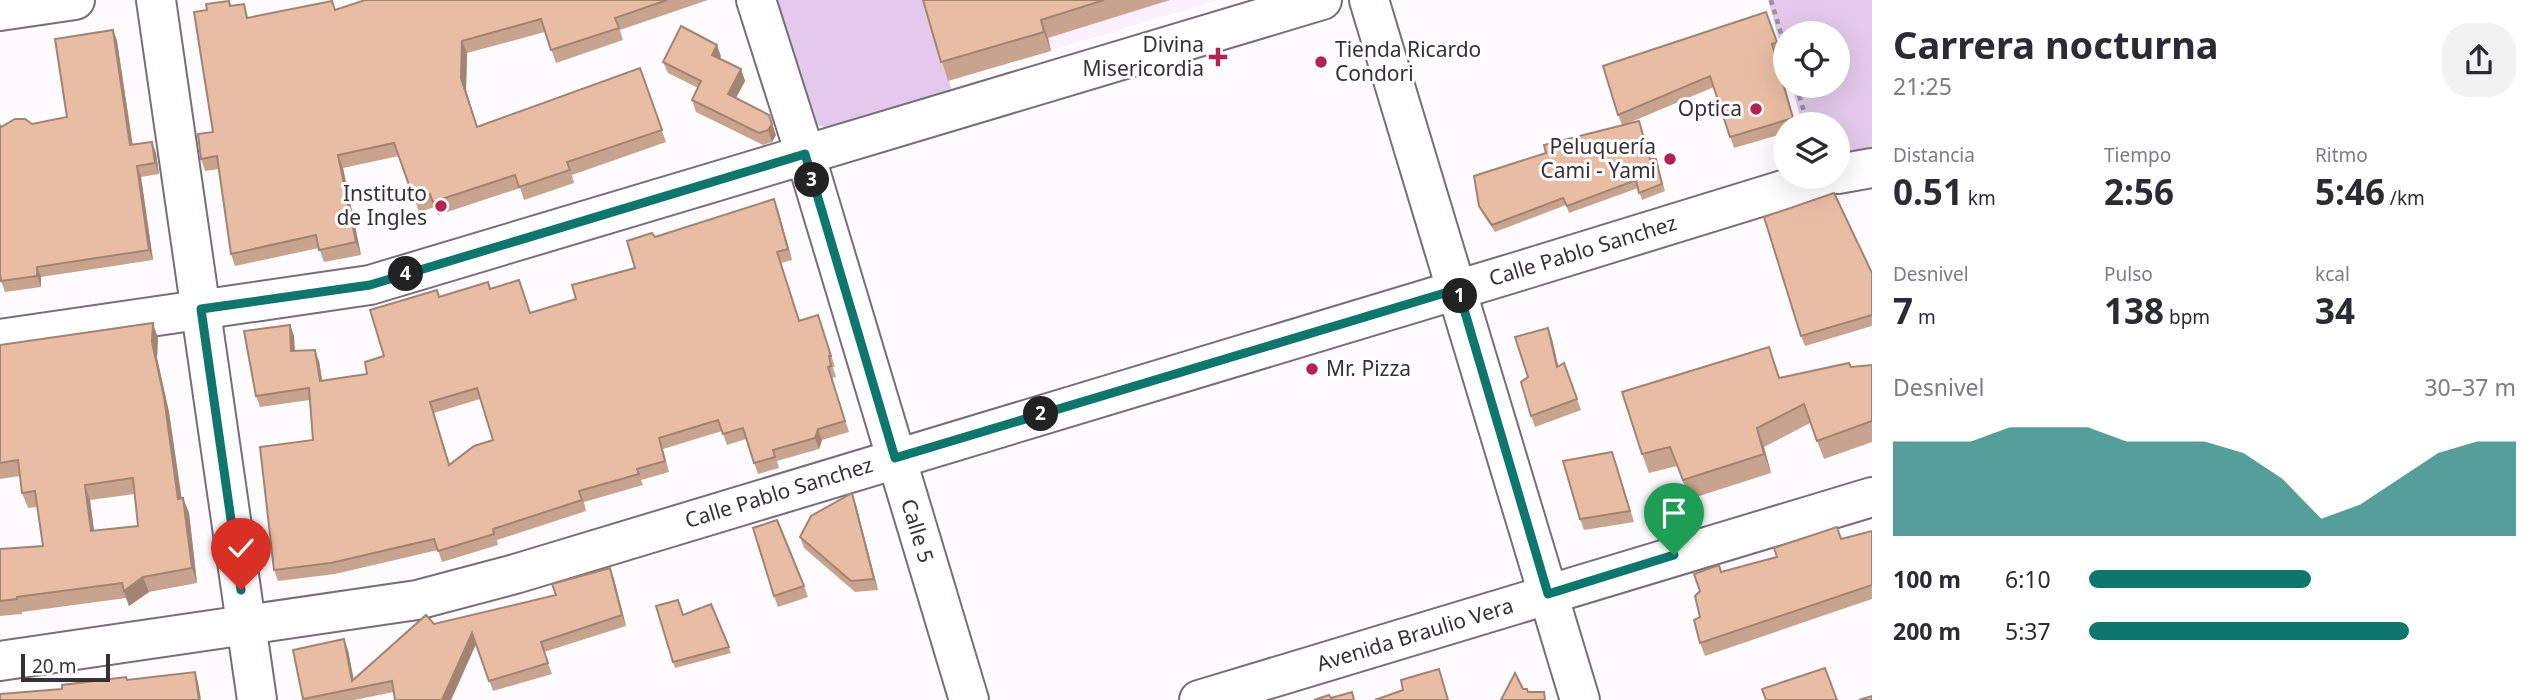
<!DOCTYPE html>
<html lang="es">
<head>
<meta charset="utf-8">
<style>
  :root { --surface:#fff; --page:#f2f2f3; --text:#2b2b33; --muted:#7c7c81; --accent:#0f766e }
  body { margin:0; font-family:"Noto Sans",sans-serif; background:var(--page); color:var(--text); height:100vh; display:flex; flex-direction:column; font-size:26px; white-space:nowrap }
  * { box-sizing:border-box; margin:0 }
  p { font-size:23px; color:var(--muted) }
  .icon { flex:none; width:38px; height:38px; fill:none; stroke:currentColor; stroke-width:2; stroke-linecap:round; stroke-linejoin:round }
  .map { position:relative; flex:1; overflow:hidden }
  .panel { display:flex; flex-direction:column; background:var(--surface); width:665px }
  .panel>* { flex:none }
  .controls { position:absolute; left:1773px; top:21px; display:grid; gap:14px }
  .controls a { display:grid; place-items:center; width:77px; height:77px; border-radius:50%; background:var(--surface); box-shadow:0 7px 28px #0002; font-size:35px }
  .scale { position:absolute; left:21px; bottom:18px; width:89px; box-sizing:border-box; padding-left:7px; border:4px solid #363137; border-top:0; font-size:19px; line-height:24px; white-space:nowrap; color:#363137; -webkit-text-stroke:5px #fff; paint-order:stroke }
  .pin { position:absolute; display:grid; place-items:center; width:60px; height:60px; color:#fff; margin:-72px -30px; border-radius:50% 50% 50% 0; rotate:-45deg; box-shadow:0 0 7px #0007 }
  .pin .icon { rotate:45deg }
  .km { position:absolute; width:35px; height:35px; margin:-18px; border-radius:50%; background:#222; color:#fff; font-size:19px; line-height:35px; text-align:center }
  .round { display:grid; place-items:center; flex:none; width:74px; height:74px; border-radius:28px; background:var(--page) }
  .summary { display:flex; align-items:center; justify-content:space-between; height:119px; padding:0 21px }
  h1 { font-size:38px; font-weight:700; line-height:52px }
  .metrics { display:grid; grid-template-columns:repeat(3,1fr); gap:10px; height:119px; padding:7px 21px }
  .metrics div { display:grid; align-content:center }
  .metrics b { font-size:35px; font-weight:700 }
  .metrics small { font-size:19px; font-weight:400 }
  .metrics p { font-size:19px }
  .chart { height:196px; padding:14px 21px }
  .chart p { display:flex; justify-content:space-between }
  .chart svg { width:100%; height:126px; margin-top:7px; fill:var(--accent); opacity:.7 }
  ul { padding:0 21px; list-style:none; font-size:23px }
  li { display:grid; grid-template-columns:112px 84px 1fr; align-items:center; height:52px }
  li i { height:18px; border-radius:9px; background:var(--accent) }
  main { display:flex; flex:1; min-height:0 }
  .map>svg:first-child { display:block }
</style>
</head>
<body>
<main>
<div class="map">
<svg width="1872" height="700" viewBox="0 0 1872 700">
  <rect width="100%" height="100%" fill="#fdfbfe"/>
  <path fill="#faf0fe" d="M924,0H1218L948,81Z"/>
  <g fill="#e3c9eb">
    <path d="M773,0H924L953,94L828,129L813,123Z"/>
    <path d="M1768,0H1872V151L1838,156V124H1802L1792,86H1838V33H1785V62Z"/>
  </g>
  <g fill="none" stroke-linecap="round" stroke-linejoin="round">
    <g stroke="#786d7b" stroke-width="42">
      <g id="minor">
        <path d="M156,0L257,700"/>
        <path d="M756,0L805,154L969,700"/>
        <path d="M1369,0L1580,700"/>
        <path d="M0,11L75,0"/>
        <path d="M0,339L370,285L1322,0"/>
      </g>
    </g>
    <g stroke="#786d7b" stroke-width="42">
      <g id="major">
        <path d="M1838,174L1872,168"/>
        <path d="M0,661L417,600L515,574L1523,270L1825,177"/>
        <path d="M1199,700L1872,497"/>
      </g>
    </g>
    <g stroke="#979398" stroke-width="4.5" stroke-dasharray="5 5" stroke-linecap="butt">
      <path d="M1771,0L1785,47"/>
      <path d="M1796,86L1808,124"/>
    </g>
    <use href="#minor" stroke="#fff" stroke-width="38"/>
    <use href="#major" stroke="#fff" stroke-width="38"/>
  </g>
  <g fill="#c8a38d" fill-rule="evenodd">
    <path d="M365,0H708L620,30L623,40L556,63L545,32L467,53L466,90L477,126L640,68L666,142L572,175L574,183L524,200L520,188L438,215L435,207L419,212L399,156L343,168L361,255L324,262L319,248L235,266L231,254L219,169L205,171L201,159L213,132L207,10L229,1L231,6L249,18L335,10Z"/>
    <path d="M923,0H1170L1048,38L1051,51L948,81Z"/>
    <path d="M1766,12L1781,53L1776,55L1795,124H1785V133L1734,148L1714,87L1624,125L1651,159H1656L1665,191L1642,200L1638,188L1569,213L1566,205L1495,232L1482,213L1479,206L1546,152L1622,125L1618,115Z"/>
    <path d="M113,30L117,41L133,145L156,153L159,174L141,177L153,260L41,277V287L5,292L1,281V127L32,124L67,117Z"/>
    <path d="M721,56L720,59L741,69L745,81L736,98L776,135L772,142L763,145L696,112L692,100L698,88L668,73L663,62Z"/>
    <path d="M778,210L792,260L781,263L790,291L800,321L818,315L835,367H833L836,377L832,378L849,432L822,440L819,449L777,461L779,468L758,474L746,439L727,445L722,431L663,449L669,472L641,480L643,485L584,502L586,511L497,540L498,545L442,562L438,550L335,574L278,581L274,570L313,440L310,400L260,407L256,396L290,325L294,336L295,351L319,361L322,381L367,374L439,297L491,289L523,291L530,313L576,299L635,268L655,237ZM480,399L493,440L450,465L434,413Z"/>
    <path d="M1872,273V326L1805,346L1801,336Z"/>
    <path d="M1548,328L1552,339L1558,366L1564,363L1581,410L1535,427L1531,416L1528,377Z"/>
    <path d="M158,338L157,358L169,412L181,498H183L189,513L197,583L149,592L129,606L126,598L22,612V614L0,616V549L43,546L37,507L28,508L22,493L20,476L0,479V345ZM135,494L138,526L94,530L90,500Z"/>
    <path d="M1769,347L1780,378L1872,365V442L1824,459L1810,423L1764,447L1771,473L1690,499L1677,466L1649,473L1642,454Z"/>
    <path d="M1616,463L1634,522L1584,530L1580,519Z"/>
    <path d="M856,505L878,590L855,592L804,548L800,537Z"/>
    <path d="M1872,531V599L1705,656L1700,643V617L1722,572Z"/>
    <path d="M610,568L614,579L626,626L544,652L552,674L493,691L476,644L451,700H395L394,692L354,700H304L293,650H348L353,679L434,624L555,595Z"/>
    <path d="M804,586L808,597L778,607L774,596Z"/>
    <path d="M711,604L731,653L675,668L673,662L683,615Z"/>
  </g>
  <g fill="#a38473">
    <path d="M1041,20L1048,38L1051,51L1044,32Z"/>
    <path d="M113,30L117,41L134,156L130,145Z"/>
    <path d="M462,41L467,53L466,90L481,139L461,78Z"/>
    <path d="M1772,44L1776,55L1795,124L1793,118Z"/>
    <path d="M717,45L721,56L716,66L712,55Z"/>
    <path d="M741,69L745,81L732,105L728,94Z"/>
    <path d="M769,115L776,135L772,142L768,130Z"/>
    <path d="M152,142L156,153L159,174L155,163Z"/>
    <path d="M338,155L343,168L361,255L356,242Z"/>
    <path d="M137,166L141,177L153,260L149,250Z"/>
    <path d="M774,199L778,210L792,260L788,249Z"/>
    <path d="M37,267L41,277V287L37,276Z"/>
    <path d="M153,323L158,338L157,358L169,412L184,514L178,499L152,342Z"/>
    <path d="M290,325L294,336L295,362L291,351Z"/>
    <path d="M1548,328L1552,339L1561,378L1557,367Z"/>
    <path d="M315,350L319,361L324,392L320,381Z"/>
    <path d="M1757,428L1764,447L1771,473L1764,454Z"/>
    <path d="M818,429L822,440L819,449L815,438Z"/>
    <path d="M85,485L90,500L96,546L91,531Z"/>
    <path d="M852,493L856,505L878,590L874,579Z"/>
    <path d="M183,498L189,513L197,583L192,568Z"/>
    <path d="M610,568L614,579L626,626L622,615Z"/>
    <path d="M143,577L149,592L129,606L124,591Z"/>
    <path d="M472,633L476,644L451,700H442Z"/>
    <path d="M344,639L348,650L356,691L352,681Z"/>
    <path d="M195,672L198,682L201,700H199Z"/>
  </g>
  <g fill="#e9bda4" stroke="#a38473" stroke-width="2" fill-rule="evenodd">
    <path d="M365,0H667L615,18L619,28L551,50L541,19L462,41L461,78L477,127L640,68L662,130L567,162L570,170L519,187L515,175L433,202L430,194L414,199L394,143L338,155L356,242L319,250L316,235L231,254L217,156L201,159L198,134L213,132L194,12L207,10L206,4L229,1L230,6L244,4L247,18L332,1L335,10Z"/>
    <path d="M923,0H1104L1041,20L1044,32L941,62Z"/>
    <path d="M1766,12L1777,42L1772,44L1793,118L1730,137L1710,76L1618,115L1603,66Z"/>
    <path d="M681,26L717,45L712,55L741,69L728,94L769,115L772,124L768,130L759,133L692,100L701,81L663,62Z"/>
    <path d="M113,30L130,145L152,142L155,163L137,166L149,250L37,267V276L1,281L0,274V125L1,127L15,119H25L32,124L67,117L55,39Z"/>
    <path d="M1639,121L1650,159H1656L1662,184L1639,193L1636,180L1567,206L1563,198L1492,225L1479,206L1474,176L1546,153L1544,145Z"/>
    <path d="M1834,193L1872,273V315L1801,336L1764,217Z"/>
    <path d="M774,199L788,249L777,252L786,280L799,321L818,315L831,356H829L831,366L828,367L845,421L818,429L815,438L773,450L775,457L754,463L743,428L723,434L718,420L659,438L665,461L637,469L639,474L579,491L582,500L493,529L494,534L438,551L434,539L331,563L274,570L260,447L313,440L309,388L256,396L244,331L290,325L291,351L315,350L320,381L367,374L365,362L384,356L370,310L437,290L439,297L488,282L490,289L519,280L530,313L576,299L572,285L635,268L627,241L652,233L655,237ZM477,388L493,440L474,446L449,465L430,402Z"/>
    <path d="M153,323L152,342L164,397L178,499L183,498L192,568L143,577L124,591L122,583L17,597V599L0,601V549L43,546L35,491L22,493L18,460L0,463V345ZM133,478L138,526L91,531L85,485Z"/>
    <path d="M1548,328L1557,367L1564,363L1577,399L1531,416L1521,382L1528,377L1515,337Z"/>
    <path d="M1769,347L1779,378L1849,363L1851,367L1872,365V421L1817,441L1804,404L1757,428L1764,454L1683,480L1670,447L1642,454L1622,392Z"/>
    <path d="M1612,452L1630,511L1580,519L1563,461Z"/>
    <path d="M852,493L874,579L851,581L800,537L811,516Z"/>
    <path d="M777,520L804,586L774,596L753,528Z"/>
    <path d="M1837,527L1841,539L1872,531V585L1700,643L1694,620L1700,617L1695,596L1700,591L1694,574L1719,565L1721,572L1777,557L1774,548Z"/>
    <path d="M610,568L622,615L541,642L548,663L489,681L472,633L442,700H395L392,681L303,699L293,650L344,639L352,681L426,615L434,624L556,595L552,584Z"/>
    <path d="M678,600L683,615L711,604L729,647L673,662L656,606Z"/>
    <path d="M1825,668L1837,700H1766L1762,689Z"/>
    <path d="M1439,669L1448,700H1375L1403,690L1401,680Z"/>
    <path d="M195,672L199,700H0V694L62,689V685L126,677L127,680Z"/>
    <path d="M1515,673L1523,689H1527L1528,692H1544L1545,700H1501Z"/>
    <path d="M1352,692L1354,700H1314L1329,695L1331,698Z"/>
    <path d="M1872,696V700H1859Z"/>
  </g>
  <g fill="none" stroke-linecap="round" stroke-linejoin="round">
    <g stroke="#fff" stroke-width="14">
      <path id="route" d="M241,590L201,309L370,285L805,154L895,458L1458,289L1548,594L1674,555"/>
    </g>
    <use href="#route" stroke="#0f766e" stroke-width="9"/>
  </g>
  <g fill="#b32352" stroke="#fff" stroke-width="2.5">
    <path d="M1214.5 46.5h7v7h7v7h-7v7h-7v-7h-7v-7h7z"/>
    <circle cx="1321" cy="62" r="7"/>
    <circle cx="1756" cy="109" r="7"/>
    <circle cx="1670" cy="159" r="7"/>
    <circle cx="441" cy="206" r="7"/>
    <circle cx="1312" cy="369" r="7"/>
  </g>
  <g text-anchor="middle" stroke-width="6" stroke-linejoin="round" paint-order="stroke">
    <g font-size="21" fill="#363137" stroke="#fff" text-anchor="end">
      <text x="1204" y="52">Divina<tspan x="1204" dy="24">Misericordia</tspan></text>
      <text x="1335" y="57" text-anchor="start">Tienda Ricardo<tspan x="1335" dy="24">Condori</tspan></text>
      <text x="1742" y="116">Optica</text>
      <text x="1656" y="154">Peluquería<tspan x="1656" dy="24">Cami - Yami</tspan></text>
      <text x="427" y="201">Instituto<tspan x="427" dy="24">de Ingles</tspan></text>
      <text x="1326" y="376" text-anchor="start">Mr. Pizza</text>
    </g>
    <g font-size="21" fill="#363137" stroke="#fff">
      <text transform="translate(1583 251) rotate(-17)" y="7">Calle Pablo Sanchez</text>
      <text transform="translate(779 493) rotate(-17)" y="7">Calle Pablo Sanchez</text>
      <text transform="translate(917 531) rotate(73)" y="7">Calle 5</text>
      <text transform="translate(1415 635) rotate(-17)" y="7">Avenida Braulio Vera</text>
    </g>
  </g>
</svg>
<div class="controls">
<a><svg class="icon" aria-label="locate" viewBox="0 0 24 24"><circle cx="12" cy="12" r="6"/><path d="M12 2v4M12 18v4M2 12h4M18 12h4"/></svg></a>
<a><svg class="icon" aria-label="layers" viewBox="0 0 24 24"><path d="M12 4l9 5-9 5-9-5zM3 14l9 5 9-5"/></svg></a>
</div>
<div class="scale">20 m</div>
<div class="pin" style="left:1674px;top:555px;background:#1e9e55"><svg class="icon" aria-label="arrive" viewBox="0 0 24 24"><path d="M6 21V4h12l-3 4 3 4H6"/></svg></div>
<div class="pin" style="left:241px;top:590px;background:#d93025"><svg class="icon" aria-label="check" viewBox="0 0 24 24"><path d="M5 12l5 5 9-10"/></svg></div>
<b class="km" style="left:1460px;top:296px">1</b>
<b class="km" style="left:1041px;top:414px">2</b>
<b class="km" style="left:812px;top:180px">3</b>
<b class="km" style="left:406px;top:274px">4</b>
</div>
<section class="panel">
<div class="summary"><div><h1>Carrera nocturna</h1><p>21:25</p></div><a class="round"><svg class="icon" aria-label="share" viewBox="0 0 24 24"><path d="M12 15V3M7 8l5-5 5 5M5 13v7h14v-7"/></svg></a></div>
<div class="metrics">
<div><p>Distancia</p><b>0.51<small> km</small></b></div>
<div><p>Tiempo</p><b>2:56</b></div>
<div><p>Ritmo</p><b>5:46<small> /km</small></b></div>
</div>
<div class="metrics">
<div><p>Desnivel</p><b>7<small> m</small></b></div>
<div><p>Pulso</p><b>138<small> bpm</small></b></div>
<div><p>kcal</p><b>34</b></div>
</div>
<div class="chart"><p><span>Desnivel</span>30–37 m</p>
<svg viewBox="0 0 160 44" preserveAspectRatio="none"><path d="M0 44V11L10 11L20 11L30 6L40 6L50 6L60 11L70 11L80 11L90 15L100 24L110 38L120 33L130 24L140 15L150 11L160 11V44z"/></svg>
</div>
<ul>
<li><b>100 m</b>6:10<i style="width:52%"></i></li>
<li><b>200 m</b>5:37<i style="width:75%"></i></li>
</ul>
</section>
</main>
</body>
</html>
